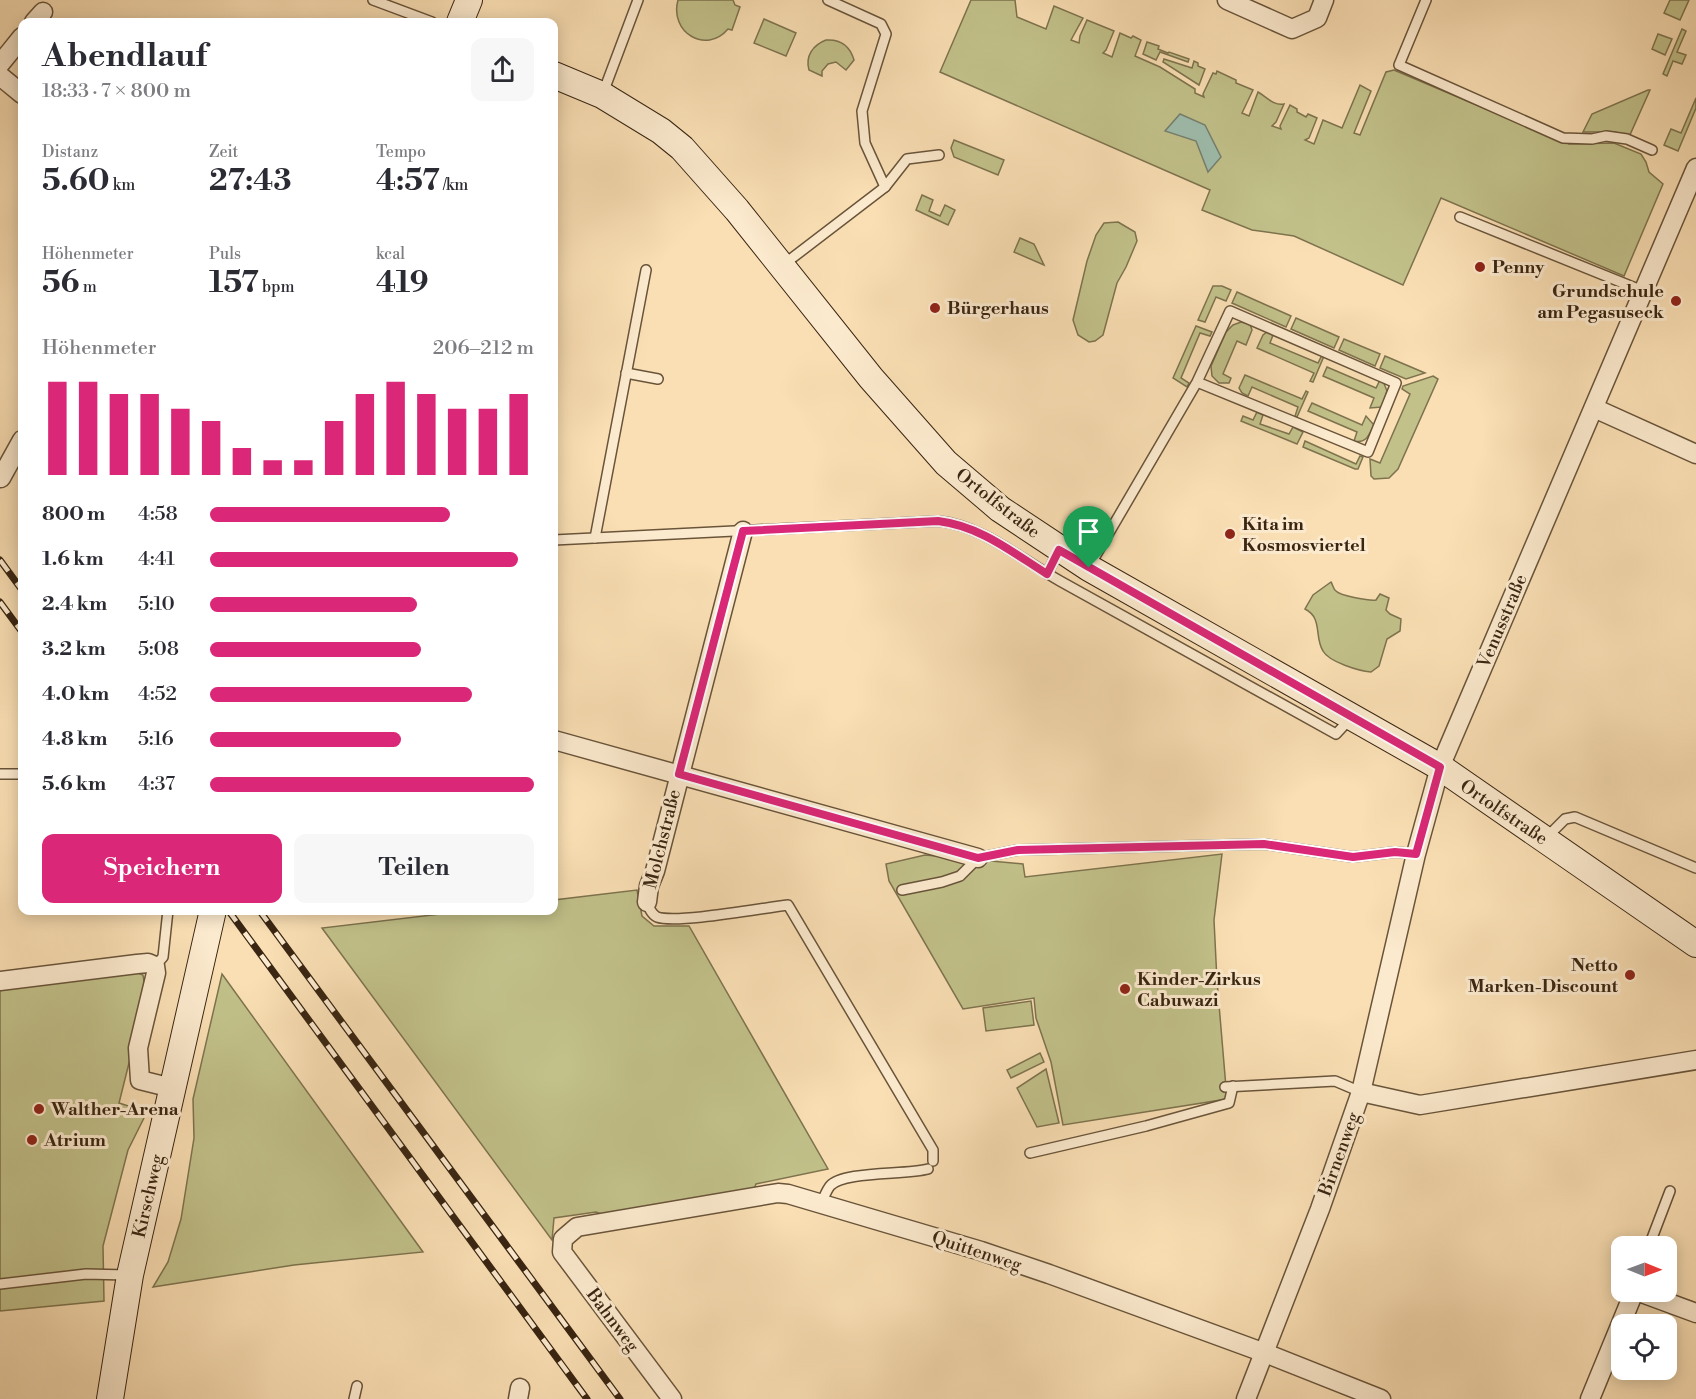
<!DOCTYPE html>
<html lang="de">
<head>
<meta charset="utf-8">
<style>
  :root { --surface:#fff; --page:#f7f7f7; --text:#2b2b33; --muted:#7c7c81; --accent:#db2777 }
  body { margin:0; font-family:"Libre Bodoni",serif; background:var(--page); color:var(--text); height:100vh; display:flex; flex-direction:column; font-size:22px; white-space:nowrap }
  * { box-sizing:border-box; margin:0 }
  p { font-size:20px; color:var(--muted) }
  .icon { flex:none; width:33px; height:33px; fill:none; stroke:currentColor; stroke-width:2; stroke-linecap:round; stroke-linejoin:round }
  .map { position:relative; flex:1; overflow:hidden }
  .side { position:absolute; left:18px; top:18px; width:540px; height:897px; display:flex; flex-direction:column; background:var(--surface); border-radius:12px; box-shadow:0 3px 15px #0003 }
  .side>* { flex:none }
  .needle { width:39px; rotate:91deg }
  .tools { position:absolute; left:1611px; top:1236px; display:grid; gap:12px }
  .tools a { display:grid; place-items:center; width:66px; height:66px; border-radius:12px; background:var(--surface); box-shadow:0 3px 15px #0003; font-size:30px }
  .pin { position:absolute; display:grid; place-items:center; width:51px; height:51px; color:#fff; margin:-62px -26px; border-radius:50% 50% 50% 0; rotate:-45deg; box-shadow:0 0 6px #0007 }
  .pin .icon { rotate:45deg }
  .round { display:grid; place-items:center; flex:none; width:63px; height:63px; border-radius:12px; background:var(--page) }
  .summary { display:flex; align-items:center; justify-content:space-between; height:102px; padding:0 24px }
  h1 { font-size:33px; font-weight:800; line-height:45px }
  .metrics { display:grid; grid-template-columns:repeat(3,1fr); gap:9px; height:102px; padding:6px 24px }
  .metrics div { display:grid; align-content:center }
  .metrics b { font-size:30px; font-weight:800 }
  .metrics small { font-size:16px; font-weight:400 }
  .metrics p { font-size:16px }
  .chart { height:168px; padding:12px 24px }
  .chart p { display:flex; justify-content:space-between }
  .chart svg { width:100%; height:108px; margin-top:6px; stroke:var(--accent); stroke-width:6 }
  .button { display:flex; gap:12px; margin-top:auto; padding:12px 24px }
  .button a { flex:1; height:69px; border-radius:12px; background:var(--accent); color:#fff; font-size:24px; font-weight:800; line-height:69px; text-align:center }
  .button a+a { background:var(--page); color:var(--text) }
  ul { padding:0 24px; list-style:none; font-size:20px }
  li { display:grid; grid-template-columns:96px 72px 1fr; align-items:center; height:45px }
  li i { height:15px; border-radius:8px; background:var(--accent) }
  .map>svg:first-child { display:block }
</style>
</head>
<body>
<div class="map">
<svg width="1696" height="1399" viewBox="0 0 1696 1399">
  <rect width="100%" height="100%" fill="#fadfb4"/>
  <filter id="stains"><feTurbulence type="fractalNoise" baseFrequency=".00333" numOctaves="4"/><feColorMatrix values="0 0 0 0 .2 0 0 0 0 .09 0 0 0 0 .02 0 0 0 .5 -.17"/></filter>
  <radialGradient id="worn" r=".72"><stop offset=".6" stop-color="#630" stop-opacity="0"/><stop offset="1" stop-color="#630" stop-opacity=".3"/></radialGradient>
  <g fill="#c2c18a" stroke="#7e734e" stroke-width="1.5">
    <path d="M678,0H733L735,5L740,7L732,30L728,29C706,55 669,32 678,0Z"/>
    <path d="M971,0H1015L1017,17L1046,29L1054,6L1083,18L1071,40L1079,43L1080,36L1087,20L1114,31L1106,50L1103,53L1112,57L1120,33L1131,38L1133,36L1141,40L1135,56L1160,67L1195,89V93L1204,97L1203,94L1213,73L1216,74L1217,71L1236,80V83L1253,90L1242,113L1249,116L1258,92C1267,97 1273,106 1284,104L1276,122L1272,126L1281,129L1280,126L1290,105L1297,109V112L1306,117L1308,114L1317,118L1309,138L1305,140L1314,144L1323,120L1342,128L1360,85L1371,91L1354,133L1360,135L1386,72L1394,70L1569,144L1614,143L1641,154L1646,162L1649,172L1663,184L1624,276L1441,198L1403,285L1294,236L1252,230L1202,210L1210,190L940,72Z"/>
    <path d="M1670,0H1689L1680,20L1664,13Z"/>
    <path d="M764,19L796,33L786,56L754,43Z"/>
    <path d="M1682,29L1686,31L1677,52L1686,55L1682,64L1673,61L1667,76L1663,74Z"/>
    <path d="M1658,34L1672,39L1665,55L1652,49Z"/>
    <path d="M826,40C841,39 850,46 854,60L846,70L836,62L828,64L822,71V76L809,70C805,56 813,45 826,40Z"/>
    <path d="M1147,42L1159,46L1158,49L1168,53L1169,52L1189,59L1188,62L1160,52L1156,60L1143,54Z"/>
    <path d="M1164,59L1192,68L1194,61L1198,63V66L1205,69L1199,85L1163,62Z"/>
    <path d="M1648,90H1650L1629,137L1615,132H1583L1592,114Z"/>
    <path d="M1696,98V108L1678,151L1664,145L1671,129L1681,133Z"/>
    <path d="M954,140L1004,160L998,175L954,157L951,148Z"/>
    <path d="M922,195L933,200L929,211L940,216L945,205L955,210L948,225L916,210Z"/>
    <path d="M1118,222L1135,232L1137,241L1126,267L1117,283L1103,335L1095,341L1089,342L1078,335L1073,320L1087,261L1096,235L1104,223Z"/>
    <path d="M1020,238L1034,244L1044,265L1014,252Z"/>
    <path d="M1213,286H1222L1231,290L1226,301L1216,297L1205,322L1198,320Z"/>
    <path d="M1237,292L1291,316L1286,327L1232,303Z"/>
    <path d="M1296,318L1339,337L1334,348L1291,329Z"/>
    <path d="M1241,322L1250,324L1252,330L1246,345L1237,341L1223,374L1231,378L1229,383H1219L1212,376L1211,366L1226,332L1233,325Z"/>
    <path d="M1196,326L1212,332L1210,336L1200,333L1181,378L1189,383L1187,387L1173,378Z"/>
    <path d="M1267,332L1273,335L1270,343L1318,363L1322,355L1324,356L1313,382L1310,381L1314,373L1257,348L1263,335Z"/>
    <path d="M1344,339L1380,354L1375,366L1339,350Z"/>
    <path d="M1385,356L1425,373L1406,379L1380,368Z"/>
    <path d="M1327,367L1376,388L1380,380L1383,381L1387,391L1382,407L1370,408L1374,398L1323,376Z"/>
    <path d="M1245,375L1302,399L1306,391L1308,392L1297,417L1295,416L1298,407L1252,387L1248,396L1242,393L1239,388Z"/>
    <path d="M1433,376L1438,379L1398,469L1389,478L1374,479L1371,476L1370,459L1380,463L1410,394L1402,389L1403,386Z"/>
    <path d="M1312,403L1362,425L1366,416L1374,425C1369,435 1366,444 1354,441L1357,432L1308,411Z"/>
    <path d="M1257,412L1263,415L1260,424L1289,434L1293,427L1303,432L1297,444L1241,421L1243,416L1253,420Z"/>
    <path d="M1305,441L1356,464L1360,456L1363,457L1358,469H1355L1303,447Z"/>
    <path d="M1331,582C1333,585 1333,589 1336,591C1340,596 1370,601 1376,600L1380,594L1389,598L1386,610L1390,614L1401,619L1400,631L1387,639L1379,666L1371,672C1359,671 1329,662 1323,651C1314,637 1323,618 1305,609L1313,595Z"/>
    <path d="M1222,854L1214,920L1217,981L1227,1099L1063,1125L1051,1062L1036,1018L1034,998L963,1009L889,881L886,864L925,855L1023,864L1025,877Z"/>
    <path d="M637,890L642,916L654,926H689L828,1169L756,1184L752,1194L604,1215L596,1212L554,1218L552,1240L322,928L466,911L554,910V900Z"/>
    <path d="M130,970L143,975L146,995L119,1103L147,1112L128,1150L103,1246L104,1301L0,1311V983Z"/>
    <path d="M222,974L423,1252L294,1265L153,1287L168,1262L181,1219L194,1138L193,1099Z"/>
    <path d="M1031,1001L1034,1025L986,1031L983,1008Z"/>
    <path d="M1040,1053L1044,1062L1011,1078L1007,1070Z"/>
    <path d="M1046,1069L1059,1123L1037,1127L1017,1088Z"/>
  </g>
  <path fill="#9ebdad" stroke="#76806f" stroke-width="1.5" d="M1180,114L1205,125L1221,157L1208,172L1196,141L1165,131Z"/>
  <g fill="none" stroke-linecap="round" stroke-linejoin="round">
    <g stroke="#69543a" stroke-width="12">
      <g id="lane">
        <path d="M373,0L432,22"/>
        <path d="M828,0L881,24L886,34L862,111L865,143L885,187"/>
        <path d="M1426,0L1399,65L1563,138L1592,139L1606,136L1627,139L1652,150"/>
        <path d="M603,93L638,0"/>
        <path d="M1460,217L1643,291"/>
        <path d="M783,265L885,187L907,159L939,155"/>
        <path d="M626,373L658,379"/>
        <path d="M595,538L646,270"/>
        <path d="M554,540L938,521C984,526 1020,559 1060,581C1152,632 1244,683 1336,734L1350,719"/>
        <path d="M1089,567L1197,382L1230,311L1396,383L1368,452L1197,382"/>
        <path d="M1047,574L1059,550"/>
        <path d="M0,774H22"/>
        <path d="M1546,838L1565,819L1575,817L1696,868"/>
        <path d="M902,890L942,882L960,876L978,858L1018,850L1264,844L1353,857L1395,852L1416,854"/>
        <path d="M647,902C649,908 651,914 657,917C677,924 762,908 788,905L933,1150V1161"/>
        <path d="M155,966L163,957L168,910"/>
        <path d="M1225,1087L1335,1081L1361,1092"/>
        <path d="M1030,1153L1146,1126L1229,1103L1233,1086"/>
        <path d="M821,1203C824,1198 826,1191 830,1186C842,1171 906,1175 928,1169"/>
        <path d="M1649,1246L1670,1191"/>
        <path d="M0,1284L86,1274L127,1275"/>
        <path d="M354,1399L357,1386"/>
      </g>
    </g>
    <g stroke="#69543a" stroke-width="21">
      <g id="street">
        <path d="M1227,0L1292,29L1317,18L1324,0"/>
        <path d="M34,22L43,12"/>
        <path d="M0,64L22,37"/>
        <path d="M0,76L22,94"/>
        <path d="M1594,408L1696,454"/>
        <path d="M1,478L22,440"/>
        <path d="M554,740L978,858"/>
        <path d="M647,902L649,886L655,871L743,531"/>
        <path d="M0,981L137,964L148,963L155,966L156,973L138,1048L140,1080L172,1088"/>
        <path d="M1361,1092L1420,1105L1696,1060"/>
        <path d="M1639,1292L1696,1313"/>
        <path d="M518,1399L520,1388"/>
        <path d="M672,1399L562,1252L563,1239L577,1227L778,1193L788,1194L981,1251L1049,1274L1265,1353L1381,1399"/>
        <path d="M1246,1399L1320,1209L1361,1092L1416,854L1440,767L1696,168"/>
        <path d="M1590,1399L1634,1292"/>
      </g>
    </g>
    <g stroke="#392512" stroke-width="28">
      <g id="secondary">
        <path d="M460,22L469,0"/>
        <path d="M554,75L602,95L661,131L682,148L737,210L871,378L946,463L1000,509L1089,568L1440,767L1696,944"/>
        <path d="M110,1399L130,1275L213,910"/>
      </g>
    </g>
    <use href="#lane" stroke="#fceace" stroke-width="9"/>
    <use href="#street" stroke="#fceace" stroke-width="18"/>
    <use href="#secondary" stroke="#fceace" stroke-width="26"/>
    <g stroke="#392512" stroke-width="7">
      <g id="rail">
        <path d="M0,560L22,590"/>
        <path d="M0,602L22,632"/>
        <path d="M228,910L587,1399"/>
        <path d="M259,910L620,1399"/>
      </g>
    </g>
    <use href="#rail" stroke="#fceace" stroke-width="4.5" stroke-dasharray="14" stroke-linecap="butt"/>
  </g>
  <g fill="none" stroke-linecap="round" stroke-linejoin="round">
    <g stroke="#fff" stroke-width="12">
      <path id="route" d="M938,521C980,526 1012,552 1047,574L1059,550L1440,767L1416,854L1395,852L1353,857L1264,844L1018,850L978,858L679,774L743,531Z"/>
    </g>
    <use href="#route" stroke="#db2777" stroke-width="8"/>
  </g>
  <g fill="#8f2418" stroke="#fceace" stroke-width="2">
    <circle cx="1480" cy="267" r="6"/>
    <circle cx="1676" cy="301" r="6"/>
    <circle cx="935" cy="308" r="6"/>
    <circle cx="1230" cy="534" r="6"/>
    <circle cx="1630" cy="975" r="6"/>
    <circle cx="1125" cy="989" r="6"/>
    <circle cx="39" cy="1109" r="6"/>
    <circle cx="32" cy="1140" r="6"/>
  </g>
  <g text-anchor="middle" stroke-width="6" stroke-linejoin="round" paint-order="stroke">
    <g font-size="18" font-weight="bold" fill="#392512" stroke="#fceace" text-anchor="start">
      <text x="1492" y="273">Penny</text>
      <text x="1664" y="297" text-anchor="end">Grundschule<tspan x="1664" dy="21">am Pegasuseck</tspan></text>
      <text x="947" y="314">Bürgerhaus</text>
      <text x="1242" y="530">Kita im<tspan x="1242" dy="21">Kosmosviertel</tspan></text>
      <text x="1618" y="971" text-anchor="end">Netto<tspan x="1618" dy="21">Marken-Discount</tspan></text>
      <text x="1137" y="985">Kinder-Zirkus<tspan x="1137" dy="21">Cabuwazi</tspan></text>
      <text x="51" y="1115">Walther-Arena</text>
      <text x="44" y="1146">Atrium</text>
    </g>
    <g font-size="18" fill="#392512" stroke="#fceace">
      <text transform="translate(998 503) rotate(38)" y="6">Ortolfstraße</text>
      <text transform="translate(1502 621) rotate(-67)" y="6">Venusstraße</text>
      <text transform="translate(1504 812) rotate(34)" y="6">Ortolfstraße</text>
      <text transform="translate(662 839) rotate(-76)" y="6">Molchstraße</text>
      <text transform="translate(1339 1154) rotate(-70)" y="6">Birnenweg</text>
      <text transform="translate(148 1196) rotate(-77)" y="6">Kirschweg</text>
      <text transform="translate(977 1251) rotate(18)" y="6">Quittenweg</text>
      <text transform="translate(613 1320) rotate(53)" y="6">Bahnweg</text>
    </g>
  </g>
  <rect width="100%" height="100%" filter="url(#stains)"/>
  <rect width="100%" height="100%" fill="url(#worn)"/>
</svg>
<div class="tools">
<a><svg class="needle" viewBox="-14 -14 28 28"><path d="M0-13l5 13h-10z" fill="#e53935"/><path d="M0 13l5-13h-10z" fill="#7c7c81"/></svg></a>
<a><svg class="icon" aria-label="locate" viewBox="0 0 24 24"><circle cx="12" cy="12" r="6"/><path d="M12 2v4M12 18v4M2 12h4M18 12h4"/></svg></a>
</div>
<div class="pin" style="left:1089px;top:568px;background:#1e9e55"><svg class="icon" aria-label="arrive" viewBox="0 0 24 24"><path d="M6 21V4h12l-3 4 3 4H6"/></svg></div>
<section class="side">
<div class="summary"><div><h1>Abendlauf</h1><p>18:33 · 7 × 800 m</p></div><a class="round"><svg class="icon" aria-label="share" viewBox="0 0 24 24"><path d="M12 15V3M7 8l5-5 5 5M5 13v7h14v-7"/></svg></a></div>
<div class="metrics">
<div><p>Distanz</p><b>5.60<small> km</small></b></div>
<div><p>Zeit</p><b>27:43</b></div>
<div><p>Tempo</p><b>4:57<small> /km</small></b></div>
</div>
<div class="metrics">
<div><p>Höhenmeter</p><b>56<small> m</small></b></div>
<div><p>Puls</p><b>157<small> bpm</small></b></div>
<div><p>kcal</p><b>419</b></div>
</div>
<div class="chart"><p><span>Höhenmeter</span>206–212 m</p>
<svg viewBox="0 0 160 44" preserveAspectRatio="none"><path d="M5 44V6M15 44V6M25 44V11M35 44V11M45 44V17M55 44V22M65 44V33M75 44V38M85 44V38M95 44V22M105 44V11M115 44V6M125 44V11M135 44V17M145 44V17M155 44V11"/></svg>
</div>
<ul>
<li><b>800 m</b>4:58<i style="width:74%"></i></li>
<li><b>1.6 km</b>4:41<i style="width:95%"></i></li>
<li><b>2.4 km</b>5:10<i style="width:64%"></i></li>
<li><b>3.2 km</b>5:08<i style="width:65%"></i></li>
<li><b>4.0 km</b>4:52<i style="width:81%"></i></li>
<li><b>4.8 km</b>5:16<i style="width:59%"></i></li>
<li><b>5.6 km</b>4:37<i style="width:100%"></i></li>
</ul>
<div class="button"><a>Speichern</a><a>Teilen</a></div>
</section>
</div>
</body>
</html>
